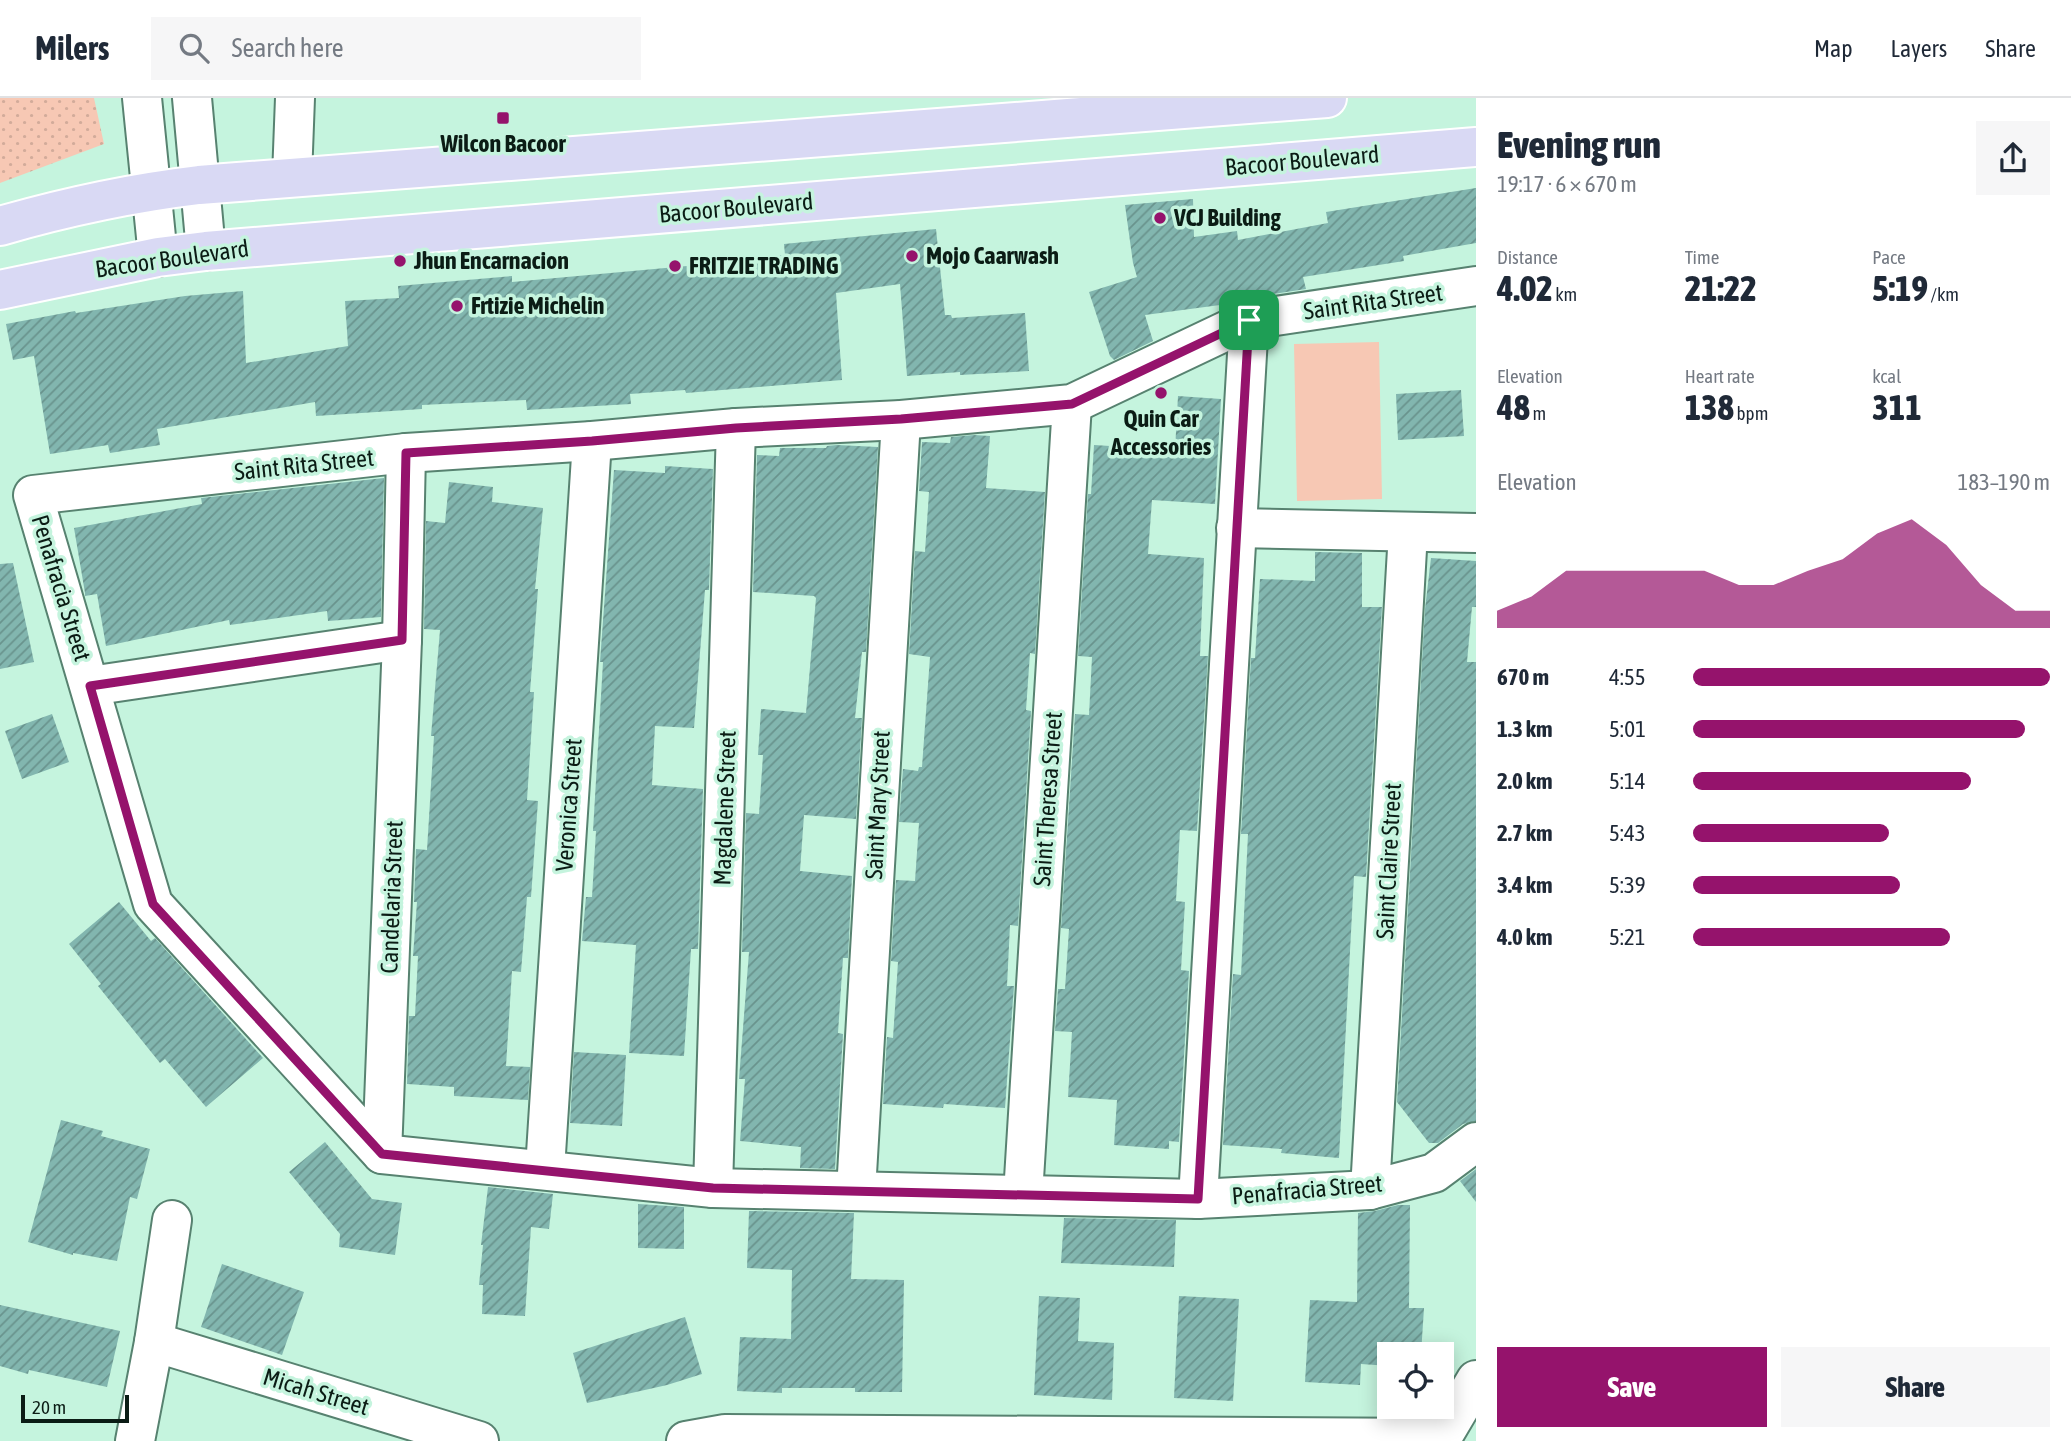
<!DOCTYPE html>
<html lang="en">
<head>
<meta charset="utf-8">
<style>
  :root { --surface:#fff; --page:#f6f6f7; --text:#1f2937; --muted:#747a83; --line:#e0e1e3; --accent:#95136c }
  body { margin:0; font-family:"Asap Condensed",sans-serif; background:var(--page); color:var(--text); height:100vh; display:flex; flex-direction:column; font-size:26px; white-space:nowrap }
  * { box-sizing:border-box; margin:0 }
  p { font-size:23px; color:var(--muted) }
  .icon { flex:none; width:38px; height:38px; fill:none; stroke:currentColor; stroke-width:2; stroke-linecap:round; stroke-linejoin:round }
  .map { position:relative; flex:1; overflow:hidden }
  .sheet { display:flex; flex-direction:column; background:var(--surface); width:595px }
  .sheet>* { flex:none }
  .tools { position:absolute; left:1377px; top:1244px; display:grid; gap:14px }
  .tools a { display:grid; place-items:center; width:77px; height:77px; border-radius:0px; background:var(--surface); box-shadow:0 4px 18px #0003; font-size:35px }
  .scale { position:absolute; left:21px; bottom:18px; width:108px; box-sizing:border-box; padding-left:7px; border:4px solid #0b1c15; border-top:0; font-size:19px; line-height:24px; white-space:nowrap; color:#0b1c15; -webkit-text-stroke:5px #c5f4de; paint-order:stroke }
  .pin { position:absolute; display:grid; place-items:center; width:60px; height:60px; color:#fff; margin:-30px; border-radius:14px; box-shadow:0 4px 10px #0006 }
  .round { display:grid; place-items:center; flex:none; width:74px; height:74px; border-radius:0px; background:var(--page) }
  .headline { display:flex; align-items:center; justify-content:space-between; height:119px; padding:0 21px }
  h1 { font-size:38px; font-weight:800; line-height:52px }
  .metrics { display:grid; grid-template-columns:repeat(3,1fr); gap:10px; height:119px; padding:7px 21px }
  .metrics div { display:grid; align-content:center }
  .metrics b { font-size:35px; font-weight:800 }
  .metrics small { font-size:19px; font-weight:400 }
  .metrics p { font-size:19px }
  .chart { height:196px; padding:14px 21px }
  .chart p { display:flex; justify-content:space-between }
  .chart svg { width:100%; height:126px; margin-top:7px; fill:var(--accent); opacity:.7 }
  .action { display:flex; gap:14px; margin-top:auto; padding:14px 21px }
  .action a { flex:1; height:80px; border-radius:0px; background:var(--accent); color:#fff; font-size:28px; font-weight:800; line-height:80px; text-align:center }
  .action a+a { background:var(--page); color:var(--text) }
  ul { padding:0 21px; list-style:none; font-size:23px }
  li { display:grid; grid-template-columns:112px 84px 1fr; align-items:center; height:52px }
  li i { height:18px; border-radius:9px; background:var(--accent) }
  header { display:flex; align-items:center; gap:42px; box-sizing:border-box; height:98px; padding:0 35px; background:var(--surface); border-bottom:2px solid var(--line) }
  header strong { font-size:33px }
  nav { display:flex; gap:38px; margin-inline-start:auto; font-size:24px }
  .search { width:490px; height:63px; background:var(--page); display:flex; align-items:center; gap:18px; box-sizing:border-box; padding:0 24px; border-radius:0px; color:var(--muted); font-size:26px }
  main { display:flex; flex:1; min-height:0 }
  .map>svg:first-child { display:block }
</style>
</head>
<body>
<header>
<strong>Milers</strong>
<div class="search"><svg class="icon" aria-label="search" viewBox="0 0 24 24"><circle cx="10" cy="10" r="6"/><path d="M15 15l6 6"/></svg>Search here</div>
<nav><a>Map</a><a>Layers</a><a>Share</a></nav>
</header>
<main>
<div class="map">
<svg width="1476" height="1343" viewBox="0 0 1476 1343">
  <defs>
    <pattern id="grass-dots" width="8" height="8" patternUnits="userSpaceOnUse" patternTransform="scale(1.75)"><rect width="8" height="8" fill="#f7c8b4"/><path d="M2 2h.1M6 6h.1" fill="none" stroke="#d2ab9a" stroke-width="1.8" stroke-linecap="round"/></pattern>
    <pattern id="building-hatch" width="6" height="6" patternUnits="userSpaceOnUse" patternTransform="scale(1.75)"><rect width="6" height="6" fill="#82b6af"/><path d="M-1 1l2-2M0 6l6-6M5 7l2-2" fill="none" stroke="#69938d"/></pattern>
  </defs>
  <rect width="100%" height="100%" fill="#c5f4de"/>
  <path fill="url(#grass-dots)" d="M0,0H94L104,46L0,85Z"/>
  <path fill="#f7c8b4" d="M1379,244L1382,401L1297,403L1294,246Z"/>
  <g fill="url(#building-hatch)">
    <path d="M1476,90V145L1403,158L1404,163L1303,179L1306,191L1246,200L1235,205L1145,217L1153,243L1114,262L1110,258L1089,194L1137,179L1133,165L1125,107L1193,101L1194,139L1237,133L1238,142L1328,125L1326,114Z"/>
    <path d="M936,131L945,217H951L952,220L1025,215L1029,273L960,277V274L907,278L900,186L836,195L842,282L686,295L685,292L630,296L631,306L527,312L526,302L422,307V311L316,318L315,304L157,331L160,347L110,355L108,347L50,356L34,258L13,262L6,226L75,213L76,215L185,198L243,193L246,265L348,248L345,203L399,200L398,188L512,178V184L720,165V159L785,157L784,146Z"/>
    <path d="M1461,292L1464,338L1398,342L1396,296Z"/>
    <path d="M1178,298L1221,301L1215,406L1152,402L1148,456L1204,460L1200,558H1208L1197,733L1180,732L1176,803L1185,804L1181,872L1189,873L1179,1044L1169,1043V1051L1114,1047L1117,1002L1068,999L1072,934L1055,933L1058,891H1065L1069,831L1061,830L1075,616L1089,617L1092,559L1078,558L1088,396H1091L1094,347L1175,352Z"/>
    <path d="M974,337L990,338L986,390L1045,394L1035,556L1030,555L1026,612L1031,613L1018,828L1010,827L1007,888H1014L1005,1010L944,1006L943,1010L883,1006L887,939L893,940L898,864L891,863L896,782L915,783L919,725L899,724L903,671L918,673L919,669H922L930,559L909,556L915,453L925,454L929,394L919,393L922,344L950,345L951,339Z"/>
    <path d="M837,347L878,349L866,554H862L855,620H862L856,721L804,717L800,773L852,778L848,860H843L838,935L843,936L835,1071L800,1070L801,1049L740,1043L745,981H739L749,854H742L746,715L759,716L763,657H758L761,611L806,615L816,500L814,498L753,494L757,357L779,358L780,350H826L827,348Z"/>
    <path d="M665,368L713,371L709,492H705L694,630L655,628L652,687L703,691L698,851H691L684,958L629,955L636,847L582,843L586,799H592L596,733H593L603,564H600L614,372L665,375Z"/>
    <path d="M384,380L381,519L328,523L327,513L230,527L229,522L106,548L97,496L85,498V495L74,430L202,406L201,400Z"/>
    <path d="M449,384L493,389L492,404L543,410L535,491H538L530,594H534L527,702L538,703L531,799H527L521,874L512,873L506,968L530,969L528,1002L454,998V989L407,986L409,918H415L418,858H413L417,804H414L416,751L427,752L434,638H431L440,532L424,531L426,423L445,425Z"/>
    <path d="M1315,454L1362,455V509H1382L1366,779L1354,778L1339,1060L1281,1055L1282,1051L1223,1047L1233,876L1241,877L1248,736H1241L1251,560H1255L1260,481L1315,483Z"/>
    <path d="M1431,460L1476,463V509H1472L1467,564H1476V1023L1463,1026L1438,1045H1429L1397,1004L1425,511Z"/>
    <path d="M13,465L34,564L0,571V466Z"/>
    <path d="M52,616L69,664L22,681L5,633Z"/>
    <path d="M119,804L151,843L155,840L263,960L206,1009L165,961L160,965L98,888L101,886L69,846Z"/>
    <path d="M574,954L626,957L622,1028L570,1025Z"/>
    <path d="M61,1022L103,1033L101,1038L150,1051L137,1101L130,1099L117,1163L73,1155V1157L28,1144Z"/>
    <path d="M325,1044L372,1101L402,1105L395,1157L339,1149L340,1136L289,1074Z"/>
    <path d="M1476,1071V1104L1460,1083Z"/>
    <path d="M488,1089L553,1096L549,1131L531,1129L525,1218L482,1216L483,1187H479L483,1147H481Z"/>
    <path d="M638,1106L684,1109V1151L638,1150Z"/>
    <path d="M1398,1107H1410L1409,1210H1424L1421,1256H1390V1268L1361,1266L1360,1287L1305,1284L1310,1202L1357,1204L1358,1115L1375,1113Z"/>
    <path d="M749,1113L854,1115L851,1181L904,1182L902,1294H855V1290H782V1295L737,1293L740,1239L791,1241L792,1172L747,1170Z"/>
    <path d="M1064,1120L1176,1122L1174,1169L1061,1165Z"/>
    <path d="M222,1166L304,1194L282,1257L201,1229Z"/>
    <path d="M1039,1198L1080,1200L1078,1243L1114,1245L1112,1302L1034,1297Z"/>
    <path d="M1179,1198L1239,1201L1233,1303L1174,1300Z"/>
    <path d="M0,1207L120,1233L107,1289L29,1272L28,1276L0,1268Z"/>
    <path d="M685,1219L702,1276L667,1287L587,1305L573,1255Z"/>
  </g>
  <g fill="none" stroke-linecap="round" stroke-linejoin="round">
    <g stroke="#578270" stroke-width="42">
      <g id="minor">
        <path d="M142,0L158,159"/>
        <path d="M192,0L206,153"/>
        <path d="M292,79L295,0"/>
        <path d="M1476,188L1249,222L1072,306L901,322L736,330L592,343L406,355L33,397L153,806L382,1056L713,1090L1198,1101L1370,1092L1434,1075L1476,1044"/>
        <path d="M1236,430L1476,435"/>
        <path d="M90,588L402,542"/>
        <path d="M382,1056L402,542L406,355"/>
        <path d="M545,1071L592,343"/>
        <path d="M713,1090L736,330"/>
        <path d="M1370,1092L1408,434"/>
        <path d="M856,1093L901,322"/>
        <path d="M1023,1097L1072,306"/>
        <path d="M1198,1101L1249,222"/>
        <path d="M154,1244L479,1343"/>
        <path d="M135,1343L154,1244L172,1122"/>
        <path d="M686,1343L725,1336L1442,1340"/>
        <path d="M1440,1343L1476,1282"/>
      </g>
    </g>
    <g stroke="#fff" stroke-width="42">
      <g id="major">
        <path d="M0,128C66,109 131,95 199,87L1327,0"/>
        <path d="M0,192L158,159L206,153L1476,49"/>
      </g>
    </g>
    <use href="#minor" stroke="#fff" stroke-width="38"/>
    <use href="#major" stroke="#d9d9f4" stroke-width="38"/>
  </g>
  <g fill="none" stroke-linecap="round" stroke-linejoin="round">
    <g stroke="#fff" stroke-width="14">
      <path id="route" d="M1249,222L1198,1101L713,1090L382,1056L153,806L90,588L402,542L406,355L592,343L736,330L901,321L1072,306Z"/>
    </g>
    <use href="#route" stroke="#95136c" stroke-width="9"/>
  </g>
  <g fill="#95136c" stroke="#c5f4de" stroke-width="2.5">
    <rect x="496" y="13" width="14" height="14" rx="3.5"/>
    <circle cx="1160" cy="120" r="7"/>
    <circle cx="912" cy="158" r="7"/>
    <circle cx="400" cy="163" r="7"/>
    <circle cx="675" cy="168" r="7"/>
    <circle cx="457" cy="208" r="7"/>
    <circle cx="1161" cy="295" r="7"/>
  </g>
  <g text-anchor="middle" stroke-width="7" stroke-linejoin="round" paint-order="stroke">
    <g font-size="24" font-weight="bold" fill="#0b1c15" stroke="#c5f4de" text-anchor="start">
      <text x="503" y="54" text-anchor="middle">Wilcon Bacoor</text>
      <text x="1174" y="128">VCJ Building</text>
      <text x="926" y="166">Mojo Caarwash</text>
      <text x="414" y="171">Jhun Encarnacion</text>
      <text x="689" y="176">FRITZIE TRADING</text>
      <text x="471" y="216">Frtizie Michelin</text>
      <text x="1161" y="329" text-anchor="middle">Quin Car<tspan x="1161" dy="28">Accessories</tspan></text>
    </g>
    <g font-size="24" fill="#0b1c15" stroke="#c5f4de">
      <text transform="translate(1302 63) rotate(-5)" y="8">Bacoor Boulevard</text>
      <text transform="translate(736 110) rotate(-5)" y="8">Bacoor Boulevard</text>
      <text transform="translate(172 161) rotate(-8)" y="8">Bacoor Boulevard</text>
      <text transform="translate(1373 204) rotate(-8)" y="8">Saint Rita Street</text>
      <text transform="translate(304 367) rotate(-6)" y="8">Saint Rita Street</text>
      <text transform="translate(61 490) rotate(73)" y="8">Penafracia Street</text>
      <text transform="translate(1048 701) rotate(-86)" y="8">Saint Theresa Street</text>
      <text transform="translate(569 707) rotate(-86)" y="8">Veronica Street</text>
      <text transform="translate(878 707) rotate(-87)" y="8">Saint Mary Street</text>
      <text transform="translate(725 710) rotate(-88)" y="8">Magdalene Street</text>
      <text transform="translate(1389 763) rotate(-87)" y="8">Saint Claire Street</text>
      <text transform="translate(392 799) rotate(-88)" y="8">Candelaria Street</text>
      <text transform="translate(1307 1092) rotate(-5)" y="8">Penafracia Street</text>
      <text transform="translate(316 1294) rotate(17)" y="8">Micah Street</text>
    </g>
  </g>
</svg>
<div class="tools">
<a><svg class="icon" aria-label="locate" viewBox="0 0 24 24"><circle cx="12" cy="12" r="6"/><path d="M12 2v4M12 18v4M2 12h4M18 12h4"/></svg></a>
</div>
<div class="scale">20 m</div>
<div class="pin" style="left:1249px;top:222px;background:#1e9e55"><svg class="icon" aria-label="arrive" viewBox="0 0 24 24"><path d="M6 21V4h12l-3 4 3 4H6"/></svg></div>
</div>
<section class="sheet">
<div class="headline"><div><h1>Evening run</h1><p>19:17 · 6 × 670 m</p></div><a class="round"><svg class="icon" aria-label="share" viewBox="0 0 24 24"><path d="M12 15V3M7 8l5-5 5 5M5 13v7h14v-7"/></svg></a></div>
<div class="metrics">
<div><p>Distance</p><b>4.02<small> km</small></b></div>
<div><p>Time</p><b>21:22</b></div>
<div><p>Pace</p><b>5:19<small> /km</small></b></div>
</div>
<div class="metrics">
<div><p>Elevation</p><b>48<small> m</small></b></div>
<div><p>Heart rate</p><b>138<small> bpm</small></b></div>
<div><p>kcal</p><b>311</b></div>
</div>
<div class="chart"><p><span>Elevation</span>183–190 m</p>
<svg viewBox="0 0 160 44" preserveAspectRatio="none"><path d="M0 44V38L10 33L20 24L30 24L40 24L50 24L60 24L70 29L80 29L90 24L100 20L110 11L120 6L130 15L140 29L150 38L160 38V44z"/></svg>
</div>
<ul>
<li><b>670 m</b>4:55<i style="width:100%"></i></li>
<li><b>1.3 km</b>5:01<i style="width:93%"></i></li>
<li><b>2.0 km</b>5:14<i style="width:78%"></i></li>
<li><b>2.7 km</b>5:43<i style="width:55%"></i></li>
<li><b>3.4 km</b>5:39<i style="width:58%"></i></li>
<li><b>4.0 km</b>5:21<i style="width:72%"></i></li>
</ul>
<div class="action"><a>Save</a><a>Share</a></div>
</section>
</main>
</body>
</html>
